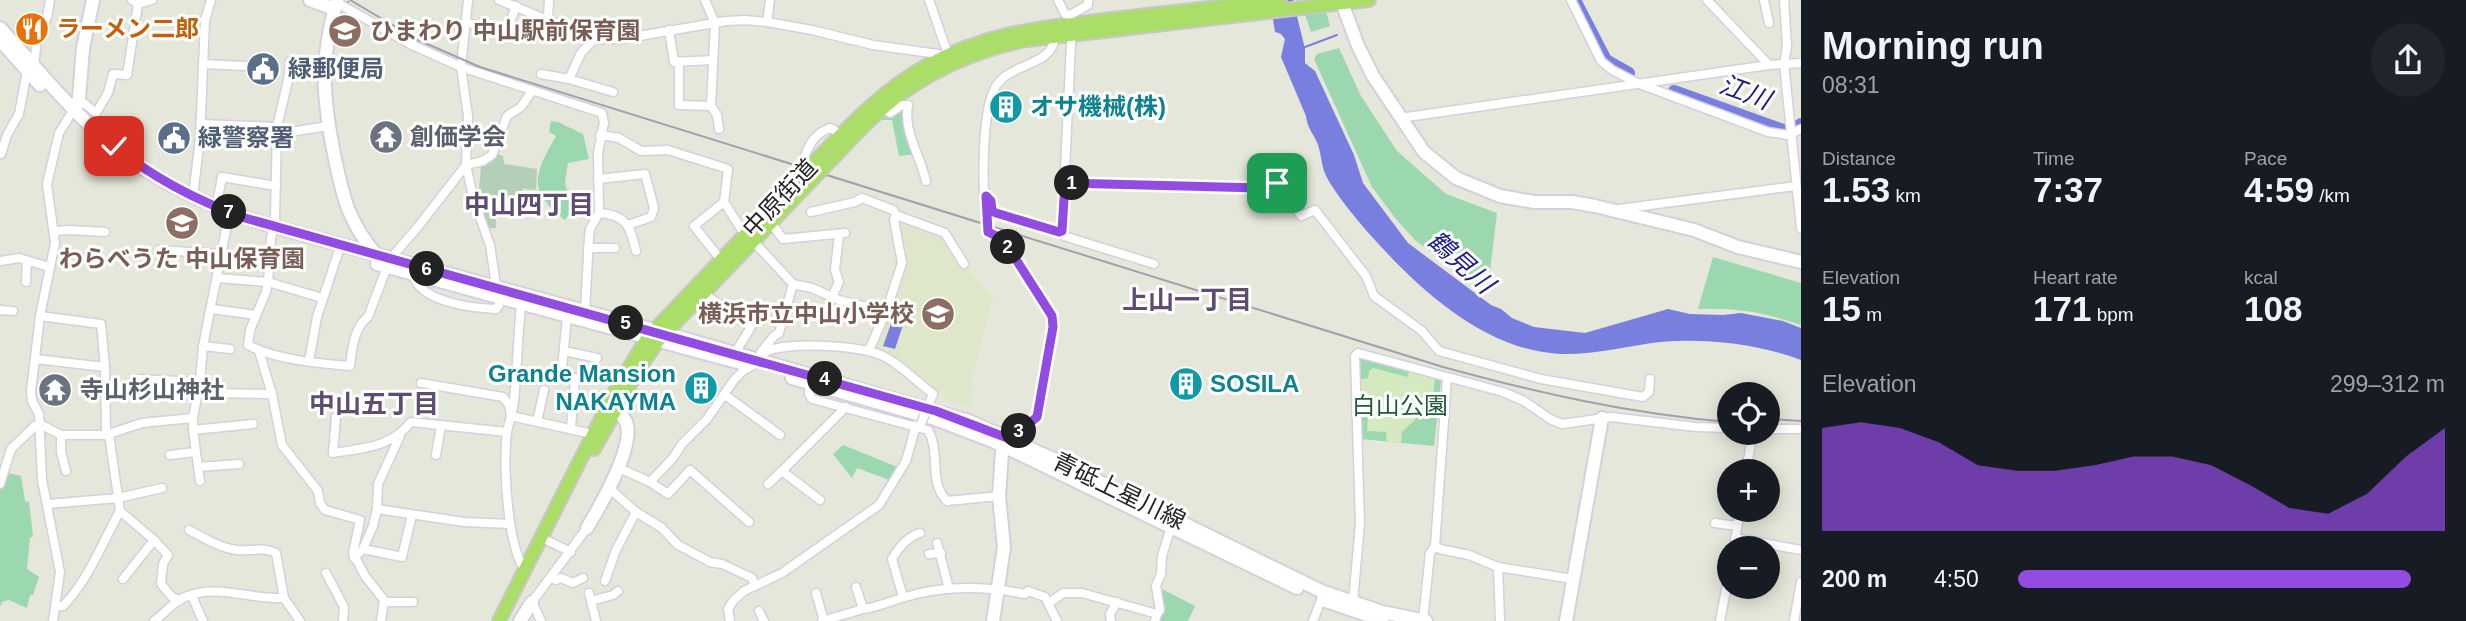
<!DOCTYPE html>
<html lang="en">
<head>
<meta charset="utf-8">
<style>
  :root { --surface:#171b24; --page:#20242c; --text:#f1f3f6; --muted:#9ea1a6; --accent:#934ce2 }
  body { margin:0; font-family:Arial,"Noto Sans JP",sans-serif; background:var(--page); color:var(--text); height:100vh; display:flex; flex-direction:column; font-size:26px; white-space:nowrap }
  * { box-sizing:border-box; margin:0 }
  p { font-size:23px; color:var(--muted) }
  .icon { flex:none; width:38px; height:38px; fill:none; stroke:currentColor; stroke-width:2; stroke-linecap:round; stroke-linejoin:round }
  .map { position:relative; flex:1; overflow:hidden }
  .sheet { display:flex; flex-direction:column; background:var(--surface); width:665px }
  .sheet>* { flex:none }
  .fabs { position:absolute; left:1717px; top:382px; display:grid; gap:14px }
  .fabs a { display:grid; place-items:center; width:63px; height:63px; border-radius:50%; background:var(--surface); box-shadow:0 4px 18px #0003; font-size:35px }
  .pin { position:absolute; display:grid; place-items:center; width:60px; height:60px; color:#fff; margin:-30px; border-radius:14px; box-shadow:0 4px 10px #0006 }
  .km { position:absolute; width:35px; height:35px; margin:-18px; border-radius:50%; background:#222; color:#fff; font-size:19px; line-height:35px; text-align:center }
  .round { display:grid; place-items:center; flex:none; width:74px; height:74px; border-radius:37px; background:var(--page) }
  .overview { display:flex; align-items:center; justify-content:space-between; height:119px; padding:0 21px }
  h1 { font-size:38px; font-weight:600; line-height:52px }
  .figures { display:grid; grid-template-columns:repeat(3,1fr); gap:10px; height:119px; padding:7px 21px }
  .figures div { display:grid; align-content:center }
  .figures b { font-size:35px; font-weight:600 }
  .figures small { font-size:19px; font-weight:400 }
  .figures p { font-size:19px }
  .chart { height:196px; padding:14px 21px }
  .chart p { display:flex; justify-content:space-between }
  .chart svg { width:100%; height:126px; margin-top:7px; fill:var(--accent); opacity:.7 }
  ul { padding:0 21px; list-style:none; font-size:23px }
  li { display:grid; grid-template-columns:112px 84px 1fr; align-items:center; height:52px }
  li i { height:18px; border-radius:9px; background:var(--accent) }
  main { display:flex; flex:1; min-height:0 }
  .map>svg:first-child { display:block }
</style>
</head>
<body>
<main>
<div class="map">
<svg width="1801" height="621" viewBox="0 0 1801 621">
  <rect width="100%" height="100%" fill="#e4e7d9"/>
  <path fill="#dee7ca" d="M901,219L951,240L971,274L993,297L972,377L973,398L971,408L943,398L944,394L926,387L872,348L903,265L897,222Z"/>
  <g fill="#9cd8af">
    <path d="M1300,0H1323L1330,26L1311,32Z"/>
    <path d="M1339,48L1361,96L1397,151L1446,194L1497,213L1488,289L1446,263L1415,240L1396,219L1372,187L1314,59L1317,54Z"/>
    <path d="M902,108H906L903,123L916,154L899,156L892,120H881L887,115H896Z"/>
    <path d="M551,121L558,122L583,134L589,159L568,163L565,182L572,210L565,220C527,190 534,175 556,136L549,132Z"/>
    <path d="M1713,257L1801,283V325C1762,312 1739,308 1698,309Z"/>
    <path d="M1362,357L1441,381L1434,446L1361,439L1359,359Z"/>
    <path d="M843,445L900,468L892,481L857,468L852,478L833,454Z"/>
    <path d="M8,473L21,476L25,501L29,502L33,536L30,538L27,569L39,577L33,595H30L27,608L9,600L2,602L0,607V490Z"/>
    <path d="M1160,588L1195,606L1188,621H1159L1163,611Z"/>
  </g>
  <path fill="#d4e9bf" d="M1373,368L1408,377L1409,371L1435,378L1432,408H1427L1402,432L1401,443L1387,442L1386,432L1367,431L1369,396H1360V379L1368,378L1369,371Z"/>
  <path fill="#b3cfb8" d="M495,153L503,156L504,164L537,169L536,190L522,189L521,204L513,216L496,218V228H488L478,201L481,167Z"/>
  <g fill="#787fde">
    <path d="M1270,0H1293L1305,49V63L1315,71L1354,155L1363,183L1408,243L1491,305L1501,309L1512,318L1534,327L1585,333L1668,309L1690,314L1723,315L1741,313L1783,321L1801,328V360C1759,344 1706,338 1660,342C1627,346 1594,355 1560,354C1485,350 1421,291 1374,239C1361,225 1330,188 1324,171C1321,162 1321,153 1318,145C1314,134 1307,128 1306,116L1281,57L1285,39L1281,34L1275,32Z"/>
    <path d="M892,321L903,325L895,349L883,346Z"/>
  </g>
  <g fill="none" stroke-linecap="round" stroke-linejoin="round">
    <g stroke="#787fde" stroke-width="2">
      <path d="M347,3L348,2"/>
      <path d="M1305,47L1337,35"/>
    </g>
    <g stroke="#787fde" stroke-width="12">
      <path d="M1575,0L1606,60L1629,73"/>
      <path d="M1674,91L1783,130L1790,131L1801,124"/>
    </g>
    <g stroke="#d6cfde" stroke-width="11">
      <g id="street">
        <path d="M132,0L138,4L152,0"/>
        <path d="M499,0L594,39H622L726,21L745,20L767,22L812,30L873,45L945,55"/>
        <path d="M705,0L715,23L711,106L717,115L719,129"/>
        <path d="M929,0L949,57"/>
        <path d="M1571,0L1601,61L1612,70L1637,83L1768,132L1788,135L1801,129"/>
        <path d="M1707,0L1769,65L1801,63"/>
        <path d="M1764,0L1769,23"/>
        <path d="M1784,0L1787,46L1784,64L1801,228"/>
        <path d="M336,2L410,44L461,67L602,113L604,123L598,153L599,213L590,229L589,237L585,312"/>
        <path d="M1070,15L1088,5V0"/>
        <path d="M548,18L549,0"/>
        <path d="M465,22L506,33L516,6"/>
        <path d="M767,22L770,0"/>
        <path d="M669,30L674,62L713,60"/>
        <path d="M679,61V105L711,106"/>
        <path d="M290,62L288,80L277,127L275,220L271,239L268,282L266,292L250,330L248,345C277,360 317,363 350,366C352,349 354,327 368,317L390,259L417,228L466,165L483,161L492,155L507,116L521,107L532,91"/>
        <path d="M290,62L301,71L323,74"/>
        <path d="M203,64L244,66"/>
        <path d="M34,65L37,39L47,17L50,0"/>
        <path d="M541,74L569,79L581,53L594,39"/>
        <path d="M569,79L613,92"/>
        <path d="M78,105L84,103L96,113L108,93L113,74L127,75L138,4"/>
        <path d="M883,108L890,113L902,105H908C903,131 920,155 926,181"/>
        <path d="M1400,118L1769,65"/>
        <path d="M201,124L277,127"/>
        <path d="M277,134L328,126"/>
        <path d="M600,135L619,138L641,151L668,150L728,169L724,202L745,235"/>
        <path d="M1,154L7,135L19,114L27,71"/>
        <path d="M805,156C810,142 816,133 830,128L841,134"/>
        <path d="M598,179L645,174L654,208L651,217L628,225"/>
        <path d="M1065,183L1260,188L1277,183L1301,216L1315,210L1366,276L1374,296L1422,331L1439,351L1541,379L1643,397L1649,392L1650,379"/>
        <path d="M193,196L200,138L205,20L211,0"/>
        <path d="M986,197L991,201L992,211L995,213L1062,231L1072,24L1070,15L1065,14L1058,0"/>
        <path d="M216,208L222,177L276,186"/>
        <path d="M1619,209L1796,186"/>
        <path d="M811,212L855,202L862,198L893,210L896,215"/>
        <path d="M599,213C627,215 630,226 636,251"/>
        <path d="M771,223L783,239L845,233"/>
        <path d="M55,231L70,230L105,232"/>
        <path d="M1061,231L1064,236L1154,264"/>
        <path d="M754,242L793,284L812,288L839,300L886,312L902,263L894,220L896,215L945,233L964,264"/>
        <path d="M588,248H615"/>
        <path d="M159,250L221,254"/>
        <path d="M721,260L694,226L724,202"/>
        <path d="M0,261L19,258L49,267"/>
        <path d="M413,275C420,302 472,308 496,309L499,305L490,245L474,201L466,165L468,116L461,67L468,0"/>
        <path d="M217,278L268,282L322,298"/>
        <path d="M26,282L27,261"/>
        <path d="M703,293L751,327L735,353"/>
        <path d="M832,297L839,282L835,270L839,234"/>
        <path d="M521,304C518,336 517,369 514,401C513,411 509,422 507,432C503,465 507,542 524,569"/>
        <path d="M212,309L256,315"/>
        <path d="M0,310L13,311"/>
        <path d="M40,316L101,324L105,367"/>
        <path d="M203,346L230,349"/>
        <path d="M869,350L886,312"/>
        <path d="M259,351L272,394L282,445L318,491L320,503L325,510L360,520L353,553L365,576L384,600L381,621"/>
        <path d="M564,351L597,358"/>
        <path d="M761,352L774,336L779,333L793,284"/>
        <path d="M35,359L105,367L106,435"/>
        <path d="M309,361L317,317L338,253"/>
        <path d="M761,361L765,352C786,341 864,345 885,357C902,366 917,382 933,394L931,399"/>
        <path d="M561,378L567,317"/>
        <path d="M138,379L200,382"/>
        <path d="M421,383L503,397L509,405L511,416L592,434"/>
        <path d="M809,384V394L812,399L928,430C941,452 928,483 947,501L999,496"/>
        <path d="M198,393L272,394"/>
        <path d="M725,395L780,435"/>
        <path d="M336,417L333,453C364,448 390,448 411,422L507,432"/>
        <path d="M537,422L544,390"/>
        <path d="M571,428L575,378"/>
        <path d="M1768,429H1801"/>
        <path d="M193,430L253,424"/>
        <path d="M109,434L120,511L154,540L168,555L163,564L161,584L172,597L180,600"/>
        <path d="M61,435V452L66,471"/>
        <path d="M1010,439L1037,417L1053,326L1052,316L1003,239L988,232C982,202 980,112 996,86C1011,62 1053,67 1055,36"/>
        <path d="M170,455L195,452"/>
        <path d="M436,455L441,426"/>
        <path d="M199,467L239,464"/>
        <path d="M619,468L650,482L668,494L690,470L749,522"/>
        <path d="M782,471L846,407"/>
        <path d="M1746,471L1753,432"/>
        <path d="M200,481L193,430V418L200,382L203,346L228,220"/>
        <path d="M650,482L673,458L682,444L707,419L734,380L744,370L752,366"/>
        <path d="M0,484L11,449L35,426L40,424L61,435H106L142,423L193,418"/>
        <path d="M768,484L782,471L820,500"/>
        <path d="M610,489L636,512L662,528L678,545L710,562L722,564L752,578L755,586"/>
        <path d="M48,504L118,498L162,488"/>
        <path d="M377,509L464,522L510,524"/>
        <path d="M1715,523L1737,526"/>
        <path d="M189,530C204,538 220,548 237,550C252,552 262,546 276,553L284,598L300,621"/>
        <path d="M1735,538L1801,550"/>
        <path d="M548,541L571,552"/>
        <path d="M937,543L949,589"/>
        <path d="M1435,546L1440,549L1469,555L1498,567L1573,579"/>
        <path d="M1734,548L1740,509"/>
        <path d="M363,549L402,557L412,515"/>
        <path d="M929,554L941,553"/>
        <path d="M354,558L363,549L373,526L377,509L378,484L400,436"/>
        <path d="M1498,567L1500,621"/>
        <path d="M326,573L344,607L343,621"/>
        <path d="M551,577L556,580L561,578L573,583L583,578"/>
        <path d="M123,579L154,540"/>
        <path d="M605,581L616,550L636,512"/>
        <path d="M856,587L863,609C878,607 891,601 905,597C945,585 985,586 1025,594L1028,591L1045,597L1057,621"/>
        <path d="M589,593L596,621"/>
        <path d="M816,593L824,621"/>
        <path d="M192,596L203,621"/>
        <path d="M903,597L892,559C899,547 907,537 920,533"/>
        <path d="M591,601L613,595L618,591"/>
        <path d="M384,602H413"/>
        <path d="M1353,602L1360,523L1355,356L1358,353L1503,392L1524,401L1550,419L1562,424L1611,417L1696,427L1729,428"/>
        <path d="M1049,603L1063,593H1082L1157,614L1155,621"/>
        <path d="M56,606H63C89,579 102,543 120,511"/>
        <path d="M759,611L764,621"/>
        <path d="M1157,614L1160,610L1156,586L1161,574L1162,556L1172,524"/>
        <path d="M1423,620L1430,553L1435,546L1447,379"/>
        <path d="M53,621L60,572L42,480L39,414L32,401L31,391L40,316L55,243L47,184L59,133L74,109"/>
        <path d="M154,621C164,614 173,602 185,597C218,583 250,600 284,598"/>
        <path d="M541,621L532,602L587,528"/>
        <path d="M730,621L728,609L733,601L744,591L782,573L879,505L906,461L916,425"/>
        <path d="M822,621L863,609"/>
        <path d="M1111,621L1110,614L1117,602"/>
        <path d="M1313,621L1323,595"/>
        <path d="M1720,621L1729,574"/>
        <path d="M1794,621L1801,582"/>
      </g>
    </g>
    <g stroke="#d6cfde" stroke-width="16">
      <g id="secondary">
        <path d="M310,0L335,9"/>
        <path d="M337,0C320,61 322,93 334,154C343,198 348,221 377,256"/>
        <path d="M1341,0L1358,46L1373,76L1424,152L1456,178L1500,196L1534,202H1572L1595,206L1694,230L1738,247L1801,262"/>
        <path d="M0,28C43,75 84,128 137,164C177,192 222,211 268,225L665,333L969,421L1051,458L1321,591L1382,612L1426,621"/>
        <path d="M0,40L40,85"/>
        <path d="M74,109L79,98L83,48L93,0"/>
        <path d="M377,264L748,365"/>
        <path d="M792,378L935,419L995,442L1297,588"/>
        <path d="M587,528C599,508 636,445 626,422C624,417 619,413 615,409"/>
        <path d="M1323,600L1382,620"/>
        <path d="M520,621L532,602"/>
        <path d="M993,621L1004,547L999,496L1002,452L1007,441"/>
        <path d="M1566,621L1602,418"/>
      </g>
    </g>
    <g stroke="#c7c7c7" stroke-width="16">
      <g id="primary">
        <path d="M821,155C853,122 885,89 926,66C992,30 1048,27 1121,18C1174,12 1227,6 1280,0"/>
        <path d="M835,156C850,140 865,124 881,110C921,74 975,50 1027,40L1369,0"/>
        <path d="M594,449L638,370L658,341L808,184"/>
        <path d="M499,621L614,393L647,338L797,180"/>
      </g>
    </g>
    <use href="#street" stroke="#fff" stroke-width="8"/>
    <use href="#secondary" stroke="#fff" stroke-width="12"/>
    <use href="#primary" stroke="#abde68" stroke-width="12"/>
    <g stroke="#a69daf" stroke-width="2">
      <path d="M350,0L418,40L480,67L1443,367C1538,393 1631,414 1729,422"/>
      <path d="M1768,419L1801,421"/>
    </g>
    <g stroke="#d6cfde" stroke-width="11" stroke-linecap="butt">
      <path id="street-bridge" d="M921,424L931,399"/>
    </g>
    <g stroke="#c7c7c7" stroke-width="16" stroke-linecap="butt">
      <g id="primary-bridge">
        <path d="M797,180L821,155"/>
        <path d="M808,184L835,156"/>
      </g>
    </g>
    <use href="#street-bridge" stroke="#fff" stroke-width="8"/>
    <use href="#primary-bridge" stroke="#abde68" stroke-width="12"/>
  </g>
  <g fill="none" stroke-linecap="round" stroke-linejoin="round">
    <g stroke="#fff" stroke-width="14">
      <path id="route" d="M114,146C153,178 198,201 245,218L936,411L1010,439L1037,417L1053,327L1052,316L1003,239L988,232L986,196L991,201L992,211L996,213L1059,232L1062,231L1065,183L1260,188L1277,183"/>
    </g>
    <use href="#route" stroke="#934ce2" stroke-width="9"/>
  </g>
  <defs>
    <g id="restaurant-disc" transform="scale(1.75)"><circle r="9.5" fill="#e8710a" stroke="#fff"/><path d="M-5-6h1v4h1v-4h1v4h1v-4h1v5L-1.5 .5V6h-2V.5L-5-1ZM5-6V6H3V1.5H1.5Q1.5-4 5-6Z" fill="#fff"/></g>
    <g id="school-disc" transform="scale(1.75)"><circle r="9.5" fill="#8d6e63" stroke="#fff"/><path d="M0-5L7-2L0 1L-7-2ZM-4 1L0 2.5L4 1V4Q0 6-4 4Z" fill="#fff"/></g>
    <g id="civic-disc" transform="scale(1.75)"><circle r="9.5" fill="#5c6f8a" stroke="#fff"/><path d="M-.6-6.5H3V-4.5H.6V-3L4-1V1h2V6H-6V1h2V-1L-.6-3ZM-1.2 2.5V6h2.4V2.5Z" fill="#fff"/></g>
    <g id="building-disc" transform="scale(1.75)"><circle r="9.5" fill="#0f9aa8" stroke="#fff"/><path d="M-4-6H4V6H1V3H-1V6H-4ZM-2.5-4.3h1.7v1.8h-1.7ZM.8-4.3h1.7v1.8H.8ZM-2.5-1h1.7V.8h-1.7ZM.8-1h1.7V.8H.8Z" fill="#fff"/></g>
    <g id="temple-disc" transform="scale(1.75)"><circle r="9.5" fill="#6b7280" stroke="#fff"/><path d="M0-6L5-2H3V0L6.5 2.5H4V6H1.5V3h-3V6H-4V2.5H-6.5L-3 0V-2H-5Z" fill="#fff"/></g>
  </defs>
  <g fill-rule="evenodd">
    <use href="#restaurant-disc" x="32" y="29"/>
    <use href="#school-disc" x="345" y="31"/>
    <use href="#civic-disc" x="263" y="69"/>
    <use href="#building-disc" x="1006" y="107"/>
    <use href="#temple-disc" x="386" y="137"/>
    <use href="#civic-disc" x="174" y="138"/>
    <use href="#school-disc" x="182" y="223"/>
    <use href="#school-disc" x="938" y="314"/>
    <use href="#building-disc" x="1186" y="384"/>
    <use href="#building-disc" x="701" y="388"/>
    <use href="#temple-disc" x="55" y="390"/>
  </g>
  <g text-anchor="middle" stroke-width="6" stroke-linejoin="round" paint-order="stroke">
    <g font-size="24" font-weight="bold" fill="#c56008" stroke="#fff" text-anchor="start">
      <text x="56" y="37">ラーメン二郎</text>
    </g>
    <g font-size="24" font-weight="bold" fill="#785e54" stroke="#fff" text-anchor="start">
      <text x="370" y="39">ひまわり 中山駅前保育園</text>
      <text x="182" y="267" text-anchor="middle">わらべうた 中山保育園</text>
      <text x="914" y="322" text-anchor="end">横浜市立中山小学校</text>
    </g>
    <g font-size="24" font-weight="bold" fill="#4e5e75" stroke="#fff" text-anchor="start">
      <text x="288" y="77">緑郵便局</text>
      <text x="198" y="146">緑警察署</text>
    </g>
    <g font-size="24" font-weight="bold" fill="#0d838f" stroke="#fff" text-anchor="start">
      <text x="1030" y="115">オサ機械(株)</text>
      <text x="676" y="382" text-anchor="end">Grande Mansion<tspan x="676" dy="28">NAKAYMA</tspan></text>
      <text x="1210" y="392">SOSILA</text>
    </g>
    <g font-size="24" font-weight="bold" fill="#5b616d" stroke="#fff" text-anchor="start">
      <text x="410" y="145">創価学会</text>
      <text x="80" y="398">寺山杉山神社</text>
    </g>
    <g font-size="24" fill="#262626" stroke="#fff">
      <text transform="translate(780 198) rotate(-47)" y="8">中原街道</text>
      <text transform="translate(1119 491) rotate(26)" y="8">青砥上星川線</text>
    </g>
    <g font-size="24" fill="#21593a" stroke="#fff">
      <text x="1400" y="414">白山公園</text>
    </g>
    <g font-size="26" font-style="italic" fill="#1d1d84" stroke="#fff">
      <text transform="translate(1745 92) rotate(20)" y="9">江川</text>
      <text transform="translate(1461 262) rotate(42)" y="9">鶴見川</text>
    </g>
    <g font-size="26" font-weight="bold" fill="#5e4d71" stroke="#fff">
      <text x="529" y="214">中山四丁目</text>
      <text x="1187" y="309">上山一丁目</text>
      <text x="374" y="413">中山五丁目</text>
    </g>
  </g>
</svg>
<div class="fabs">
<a><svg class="icon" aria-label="locate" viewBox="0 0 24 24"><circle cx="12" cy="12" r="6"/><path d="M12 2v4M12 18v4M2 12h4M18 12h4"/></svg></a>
<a>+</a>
<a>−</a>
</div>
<div class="pin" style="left:1277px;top:183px;background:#1e9e55"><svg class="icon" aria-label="arrive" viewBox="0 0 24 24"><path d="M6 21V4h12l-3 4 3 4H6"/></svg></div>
<div class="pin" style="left:114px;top:146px;background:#d93025"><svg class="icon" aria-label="check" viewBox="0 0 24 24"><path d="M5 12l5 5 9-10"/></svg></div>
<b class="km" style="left:1072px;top:183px">1</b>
<b class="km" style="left:1008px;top:247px">2</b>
<b class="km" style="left:1019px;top:431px">3</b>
<b class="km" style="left:825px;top:379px">4</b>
<b class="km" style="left:626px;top:323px">5</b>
<b class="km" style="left:427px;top:269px">6</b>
<b class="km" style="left:229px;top:212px">7</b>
</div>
<section class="sheet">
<div class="overview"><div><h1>Morning run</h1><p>08:31</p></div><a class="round"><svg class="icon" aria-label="share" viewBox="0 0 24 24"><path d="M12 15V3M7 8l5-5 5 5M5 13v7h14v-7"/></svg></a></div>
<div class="figures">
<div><p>Distance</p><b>1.53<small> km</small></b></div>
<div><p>Time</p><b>7:37</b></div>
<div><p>Pace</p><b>4:59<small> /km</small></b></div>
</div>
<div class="figures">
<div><p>Elevation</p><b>15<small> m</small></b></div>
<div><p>Heart rate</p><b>171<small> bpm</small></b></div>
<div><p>kcal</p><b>108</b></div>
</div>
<div class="chart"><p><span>Elevation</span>299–312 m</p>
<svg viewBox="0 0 160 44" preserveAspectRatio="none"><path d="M0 44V8L10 6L20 8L30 13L40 21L50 23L60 23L70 21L80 18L90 18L100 21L110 28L120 36L130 38L140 31L150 18L160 8V44z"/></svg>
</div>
<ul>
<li><b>200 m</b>4:50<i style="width:92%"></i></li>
</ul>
</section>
</main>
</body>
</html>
